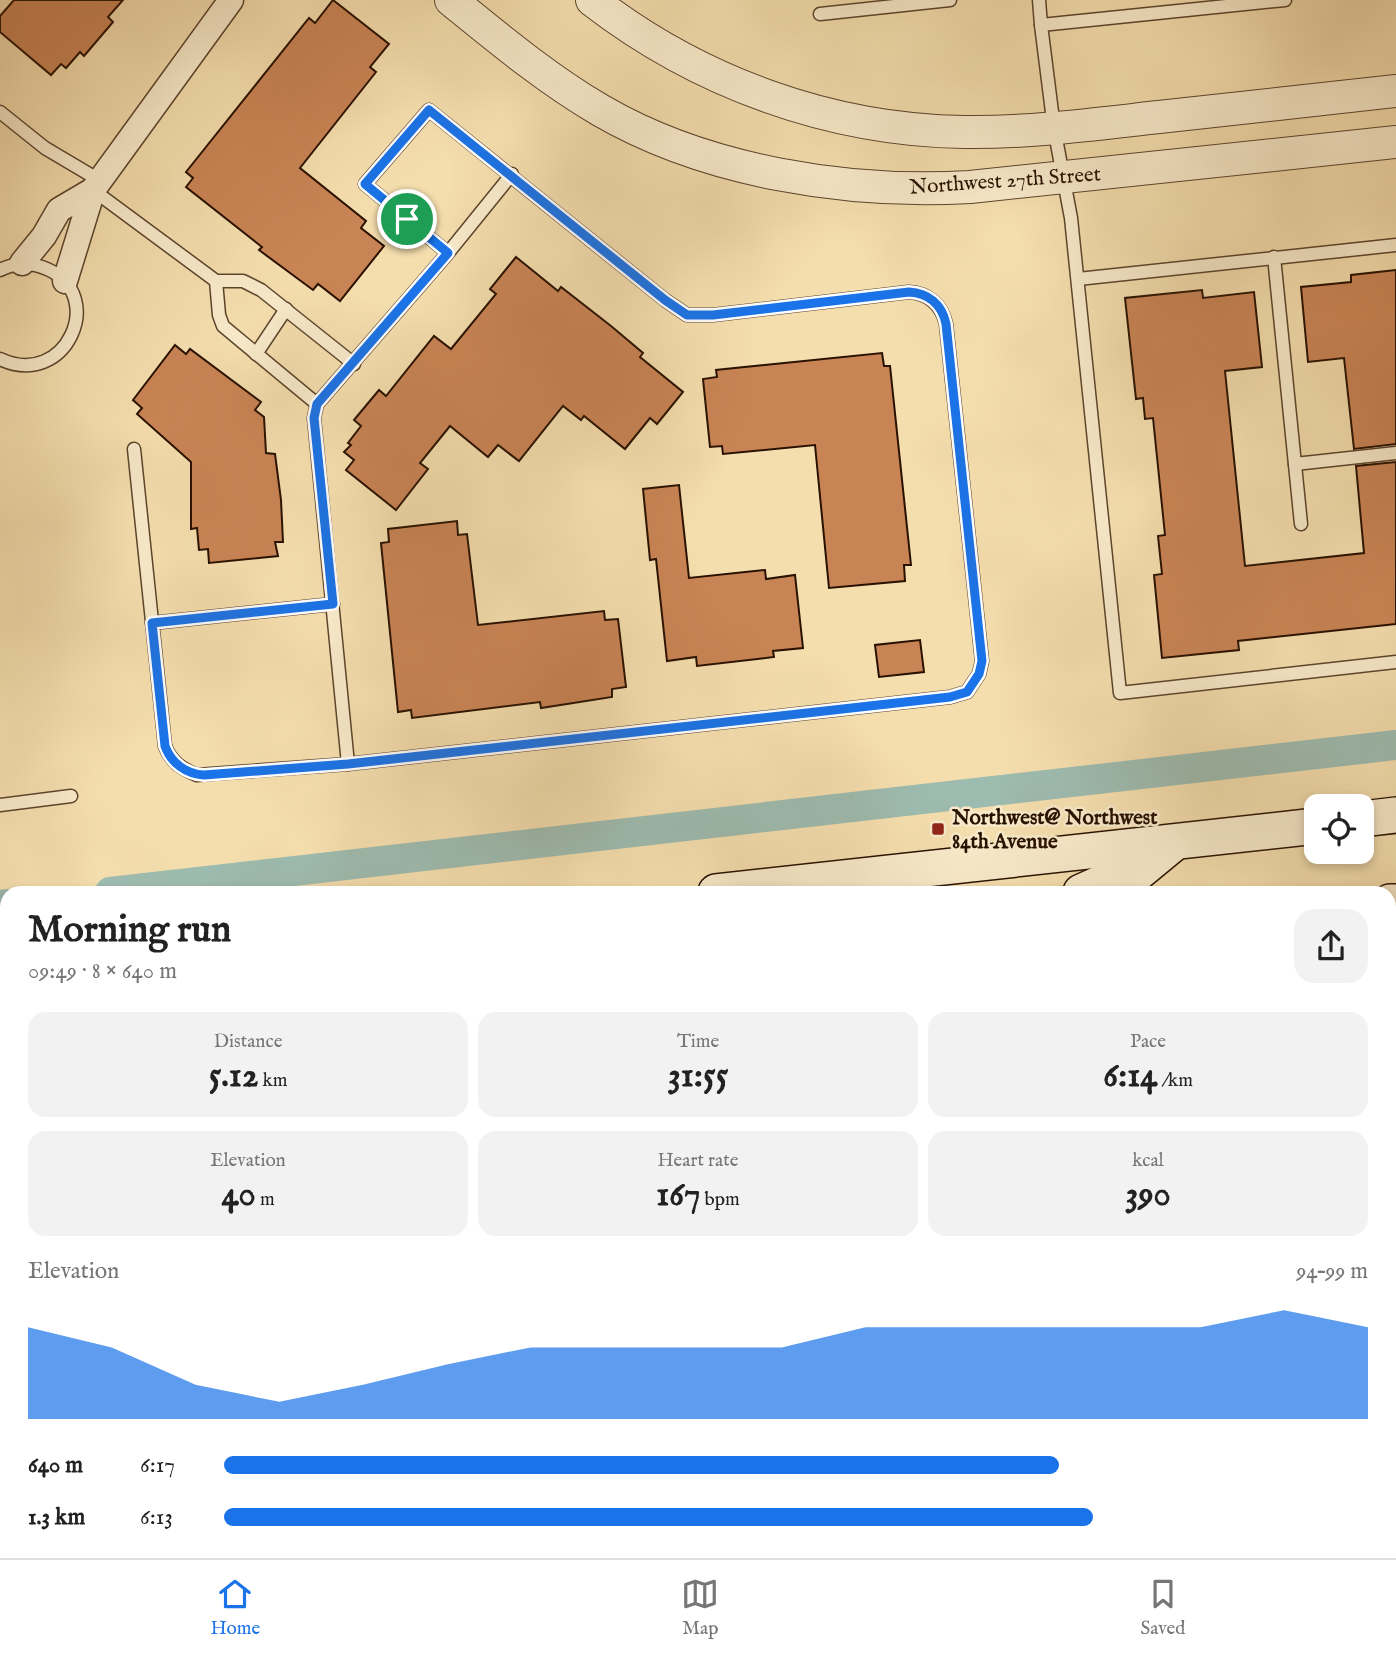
<!DOCTYPE html>
<html lang="en">
<head>
<meta charset="utf-8">
<style>
  :root { --surface:#fff; --page:#f2f2f2; --text:#222; --muted:#767676; --line:#e0e0e0; --accent:#1a73e8 }
  body { margin:0; font-family:"IM FELL English",serif; background:var(--page); color:var(--text); height:100vh; display:flex; flex-direction:column; font-size:26px; white-space:nowrap }
  * { box-sizing:border-box; margin:0 }
  p { font-size:23px; color:var(--muted) }
  .icon { flex:none; width:38px; height:38px; fill:none; stroke:currentColor; stroke-width:2; stroke-linecap:round; stroke-linejoin:round }
  .map { position:relative; flex:1; overflow:hidden }
  .details { position:absolute; left:0px; top:886px; width:1396px; height:674px; display:flex; flex-direction:column; background:var(--surface); border-radius:21px 21px 0 0; box-shadow:0 4px 10px #0003 }
  .details>* { flex:none }
  .buttons { position:absolute; left:1304px; top:794px; display:grid; gap:14px }
  .buttons a { display:grid; place-items:center; width:70px; height:70px; border-radius:14px; background:var(--surface); box-shadow:0 4px 10px #0003; font-size:35px }
  .pin { position:absolute; display:grid; place-items:center; width:60px; height:60px; color:#fff; margin:-30px; border:4px solid #fff; border-radius:50%; box-shadow:0 2px 7px #0007 }
  .round { display:grid; place-items:center; flex:none; width:74px; height:74px; border-radius:21px; background:var(--page) }
  .headline { display:flex; align-items:center; justify-content:space-between; height:119px; padding:0 28px }
  h1 { font-size:38px; font-weight:700; line-height:52px }
  .stats { display:grid; grid-template-columns:repeat(3,1fr); gap:10px; height:119px; padding:7px 28px }
  .stats div { display:grid; align-content:center; border-radius:18px; background:var(--page); text-align:center }
  .stats b { font-size:35px; font-weight:700 }
  .stats small { font-size:19px; font-weight:400 }
  .stats p { font-size:19px }
  .chart { height:196px; padding:14px 28px }
  .chart p { display:flex; justify-content:space-between }
  .chart svg { width:100%; height:126px; margin-top:7px; fill:var(--accent); opacity:.7 }
  ul { padding:0 28px; list-style:none; font-size:23px }
  li { display:grid; grid-template-columns:112px 84px 1fr; align-items:center; height:52px }
  li i { height:18px; border-radius:9px; background:var(--accent) }
  .tabs { display:flex; justify-content:space-around; align-items:center; height:98px; border-top:2px solid var(--line); background:var(--surface); font-size:19px; color:var(--muted) }
  .tabs a { display:grid; justify-items:center; gap:4px }
  .tabs .on { color:var(--accent) }
  .map>svg:first-child { display:block }
</style>
</head>
<body>
<div class="map">
<svg width="1396" height="1558" viewBox="0 0 1396 1558">
  <rect width="100%" height="100%" fill="#f5deae"/>
  <filter id="stains"><feTurbulence type="fractalNoise" baseFrequency=".00286" numOctaves="4"/><feColorMatrix values="0 0 0 0 .2 0 0 0 0 .09 0 0 0 0 .02 0 0 0 .5 -.17"/></filter>
  <radialGradient id="worn" r=".72"><stop offset=".6" stop-color="#630" stop-opacity="0"/><stop offset="1" stop-color="#630" stop-opacity=".3"/></radialGradient>
  <g fill="none" stroke-linecap="round" stroke-linejoin="round">
    <g stroke="#9dbbaf" stroke-width="30">
      <path d="M110,892L1396,745"/>
      <path d="M0,905L7,904"/>
    </g>
  </g>
  <g fill="#c98455" stroke="#291100" stroke-width="2">
    <path d="M14,0H123L108,17L113,22L84,56L80,52L66,68L61,64L51,75L0,32V16Z"/>
    <path d="M333,0L389,44L370,67L376,72L300,168L366,221L361,228L384,246L340,301L318,284L313,290L259,250L262,247L186,187L193,178L186,172L309,18L315,23Z"/>
    <path d="M516,257L558,291L561,287L611,326L643,353L640,357L683,392L657,424L650,418L625,449L584,416L581,420L563,406L519,461L498,445L488,457L450,426L420,463L428,469L396,510L346,470L354,460L344,452L351,445L348,443L361,426L354,420L379,390L386,396L434,336L451,349L496,294L490,289Z"/>
    <path d="M1396,270V444L1354,449L1344,358L1308,362L1301,287L1351,282V275Z"/>
    <path d="M1202,290L1203,298L1254,292L1262,367L1225,371L1245,566L1364,553L1356,466L1396,462V624L1238,641L1239,650L1162,658L1154,575L1162,574L1158,536L1165,535L1153,418L1145,419L1143,398L1136,399L1125,298Z"/>
    <path d="M175,345L186,354L190,349L261,402L255,410L264,417L266,453L275,454L281,500L283,542H275L278,556L209,563L208,549L199,550L197,528L191,529V462L137,414L142,408L133,400Z"/>
    <path d="M882,353L884,366H890L911,565H904L905,581L829,588L815,445L723,454L722,446L710,447L703,379L717,377L716,370Z"/>
    <path d="M679,485L689,578L765,570L766,579L795,575L803,648L773,651L774,657L697,666L696,657L667,661L656,559L650,560L643,489Z"/>
    <path d="M457,521L458,535L467,534L478,625L604,611L605,620L618,619L626,687L612,689V697L541,708L540,702L412,718L411,710L398,712L381,543L389,542L388,529Z"/>
    <path d="M920,640L924,672L879,677L875,645Z"/>
  </g>
  <g fill="none" stroke-linecap="round" stroke-linejoin="round">
    <g stroke="#5c442c" stroke-width="15">
      <g id="service">
        <path d="M1039,0L1041,25"/>
        <path d="M1285,0L1041,25L1054,128L1071,218L1120,693L1396,662"/>
        <path d="M820,14L950,0"/>
        <path d="M0,112L45,148L99,180"/>
        <path d="M93,190L216,281H243L261,290L354,364"/>
        <path d="M448,253L317,404L314,418L348,764L950,697L967,692L979,674L982,661L946,324C942,305 928,293 909,292L713,315H687L665,300L429,110L365,184L448,253L512,174"/>
        <path d="M1274,257L1301,524"/>
        <path d="M0,270C16,262 31,262 47,269C108,295 66,390 0,359"/>
        <path d="M1078,279L1396,245"/>
        <path d="M216,281L219,315L223,326L317,404"/>
        <path d="M256,354L286,309"/>
        <path d="M134,449L165,746C171,762 182,769 197,775L348,764"/>
        <path d="M1295,464L1396,453"/>
        <path d="M152,623L333,604"/>
        <path d="M0,805L71,796"/>
        <path d="M1390,977L1396,976"/>
        <path d="M0,1172L7,1171"/>
        <path d="M1390,1232H1396"/>
        <path d="M1390,1545L1396,1544"/>
        <path d="M600,1552V1558"/>
        <path d="M1225,1552L1226,1558"/>
        <path d="M336,1558L383,1552"/>
        <path d="M1284,1558L1330,1552"/>
      </g>
    </g>
    <g stroke="#5c442c" stroke-width="27">
      <g id="minor">
        <path d="M93,190L231,0"/>
        <path d="M22,263L44,236L59,210L93,190L65,281"/>
        <path d="M1092,1552L1105,1558"/>
        <path d="M1147,1552L1148,1558"/>
        <path d="M1028,1558L1073,1552"/>
      </g>
    </g>
    <g stroke="#5c442c" stroke-width="34">
      <g id="tertiary">
        <path d="M451,0C499,39 547,79 600,110C706,172 848,194 970,187L1396,142"/>
        <path d="M592,0C698,82 829,130 964,132C1029,133 1095,124 1159,117C1238,108 1317,100 1396,91"/>
      </g>
    </g>
    <g stroke="#291100" stroke-width="38">
      <g id="secondary">
        <path d="M1362,819L1396,815"/>
        <path d="M716,892L1316,826"/>
        <path d="M1081,892L1099,884L1134,876L1174,843"/>
        <path d="M1390,902H1396"/>
        <path d="M0,969L7,968"/>
        <path d="M0,1050L7,1049"/>
      </g>
    </g>
    <use href="#service" stroke="#f8eaca" stroke-width="12"/>
    <use href="#minor" stroke="#f8eaca" stroke-width="24"/>
    <use href="#tertiary" stroke="#f8eaca" stroke-width="32"/>
    <use href="#secondary" stroke="#f8eaca" stroke-width="35"/>
  </g>
  <g fill="none" stroke-linecap="round" stroke-linejoin="round">
    <g stroke="#fff" stroke-width="14">
      <path id="route" d="M429,110L665,300L687,315H713L909,292C928,293 942,304 946,324L982,661L979,674L967,692L950,697L348,764L204,775C186,774 171,763 165,746L152,623L333,604L314,418L317,404L448,253L365,184Z"/>
    </g>
    <use href="#route" stroke="#1a73e8" stroke-width="9"/>
  </g>
  <rect fill="#8f2418" stroke="#f8eaca" stroke-width="2.5" x="931" y="822" width="14" height="14" rx="3.5"/>
  <g text-anchor="middle" stroke-width="5" stroke-linejoin="round" paint-order="stroke">
    <g font-size="21" fill="#291100" stroke="#f8eaca">
      <text transform="translate(1005 180) rotate(-4)" y="7">Northwest 27th Street</text>
    </g>
    <g font-size="21" font-weight="bold" fill="#291100" stroke="#f8eaca" text-anchor="start">
      <text x="952" y="824">Northwest@ Northwest<tspan x="952" dy="24">84th Avenue</tspan></text>
    </g>
  </g>
  <rect width="100%" height="100%" filter="url(#stains)"/>
  <rect width="100%" height="100%" fill="url(#worn)"/>
</svg>
<div class="buttons">
<a><svg class="icon" aria-label="locate" viewBox="0 0 24 24"><circle cx="12" cy="12" r="6"/><path d="M12 2v4M12 18v4M2 12h4M18 12h4"/></svg></a>
</div>
<div class="pin" style="left:407px;top:219px;background:#1e9e55"><svg class="icon" aria-label="arrive" viewBox="0 0 24 24"><path d="M6 21V4h12l-3 4 3 4H6"/></svg></div>
<section class="details">
<div class="headline"><div><h1>Morning run</h1><p>09:49 · 8 × 640 m</p></div><a class="round"><svg class="icon" aria-label="share" viewBox="0 0 24 24"><path d="M12 15V3M7 8l5-5 5 5M5 13v7h14v-7"/></svg></a></div>
<div class="stats">
<div><p>Distance</p><b>5.12<small> km</small></b></div>
<div><p>Time</p><b>31:55</b></div>
<div><p>Pace</p><b>6:14<small> /km</small></b></div>
</div>
<div class="stats">
<div><p>Elevation</p><b>40<small> m</small></b></div>
<div><p>Heart rate</p><b>167<small> bpm</small></b></div>
<div><p>kcal</p><b>390</b></div>
</div>
<div class="chart"><p><span>Elevation</span>94–99 m</p>
<svg viewBox="0 0 160 44" preserveAspectRatio="none"><path d="M0 44V12L10 19L20 32L30 38L40 32L50 25L60 19L70 19L80 19L90 19L100 12L110 12L120 12L130 12L140 12L150 6L160 12V44z"/></svg>
</div>
<ul>
<li><b>640 m</b>6:17<i style="width:73%"></i></li>
<li><b>1.3 km</b>6:13<i style="width:76%"></i></li>
</ul>
</section>
</div>
<nav class="tabs">
<a class="on"><svg class="icon" aria-label="home" viewBox="0 0 24 24"><path d="M3 11l9-7 9 7M6 9v11h12V9"/></svg>Home</a>
<a><svg class="icon" aria-label="map" viewBox="0 0 24 24"><path d="M3 6l6-2 6 2 6-2v14l-6 2-6-2-6 2zM9 4v14M15 6v14"/></svg>Map</a>
<a><svg class="icon" aria-label="saved" viewBox="0 0 24 24"><path d="M7 4h10v16l-5-4-5 4z"/></svg>Saved</a>
</nav>
</body>
</html>
